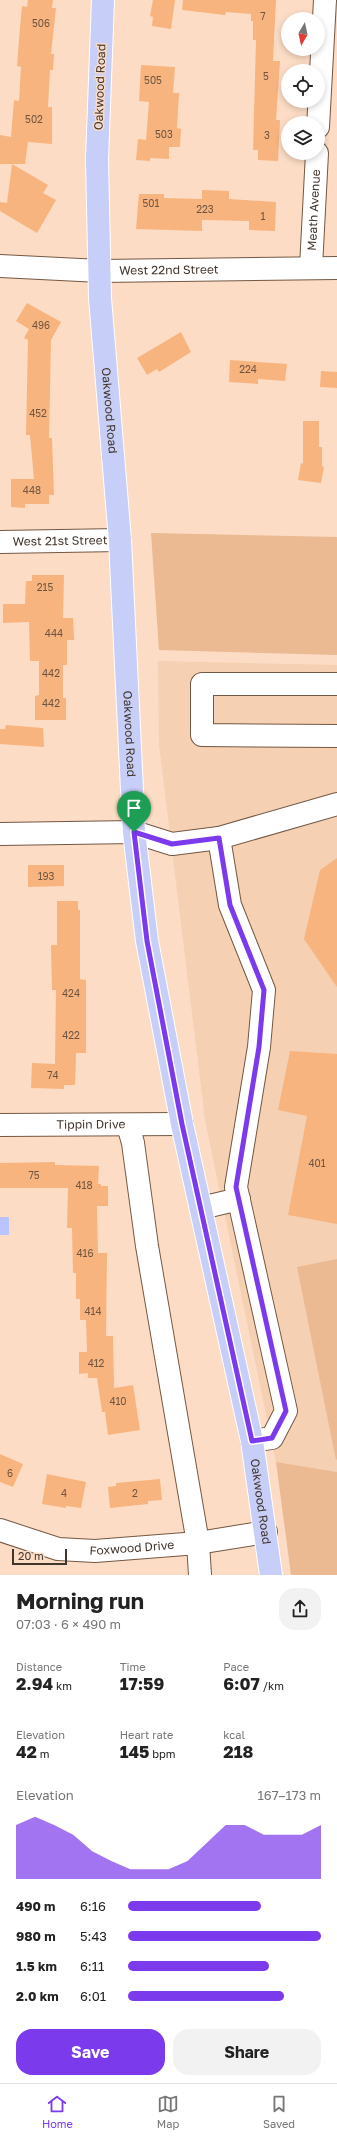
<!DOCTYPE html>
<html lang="en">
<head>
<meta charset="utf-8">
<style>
  :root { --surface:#fff; --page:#f2f2f2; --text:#222; --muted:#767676; --line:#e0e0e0; --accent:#7c3aed }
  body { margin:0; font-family:"Golos Text",sans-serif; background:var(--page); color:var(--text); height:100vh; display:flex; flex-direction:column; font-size:15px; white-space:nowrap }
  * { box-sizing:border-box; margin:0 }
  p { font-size:13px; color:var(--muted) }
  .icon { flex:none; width:22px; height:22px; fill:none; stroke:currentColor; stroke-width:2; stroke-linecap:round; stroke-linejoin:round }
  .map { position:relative; height:1575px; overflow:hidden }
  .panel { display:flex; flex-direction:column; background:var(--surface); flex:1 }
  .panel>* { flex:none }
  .needle { width:26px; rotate:189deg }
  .fabs { position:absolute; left:281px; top:12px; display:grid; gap:8px }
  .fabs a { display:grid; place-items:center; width:44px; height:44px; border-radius:50%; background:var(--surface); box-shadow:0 2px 6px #0003; font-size:20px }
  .scale { position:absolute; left:12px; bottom:10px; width:55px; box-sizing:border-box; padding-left:4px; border:2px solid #42352c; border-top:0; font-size:11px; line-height:14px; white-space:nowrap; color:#42352c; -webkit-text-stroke:3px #fcdcc4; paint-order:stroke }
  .pin { position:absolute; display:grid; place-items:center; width:34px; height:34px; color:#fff; margin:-41px -17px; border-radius:50% 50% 50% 0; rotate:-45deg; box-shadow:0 0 4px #0007 }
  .pin .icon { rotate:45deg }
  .round { display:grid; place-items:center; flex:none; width:42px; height:42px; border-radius:16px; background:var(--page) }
  .headline { display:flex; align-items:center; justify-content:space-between; height:68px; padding:0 16px }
  h1 { font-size:22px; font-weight:700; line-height:30px }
  .stats { display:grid; grid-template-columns:repeat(3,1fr); gap:6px; height:68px; padding:4px 16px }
  .stats div { display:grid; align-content:center }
  .stats b { font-size:17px; font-weight:700 }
  .stats small { font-size:11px; font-weight:400 }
  .stats p { font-size:11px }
  .chart { height:112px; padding:8px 16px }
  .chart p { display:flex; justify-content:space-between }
  .chart svg { width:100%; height:72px; margin-top:4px; fill:var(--accent); opacity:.7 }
  .button { display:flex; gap:8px; margin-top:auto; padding:8px 16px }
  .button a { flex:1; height:46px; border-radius:16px; background:var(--accent); color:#fff; font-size:16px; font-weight:700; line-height:46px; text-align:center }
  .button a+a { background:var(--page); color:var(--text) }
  ul { padding:0 16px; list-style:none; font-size:13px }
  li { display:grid; grid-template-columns:64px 48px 1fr; align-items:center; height:30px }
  li i { height:10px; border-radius:5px; background:var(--accent) }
  .tab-bar { display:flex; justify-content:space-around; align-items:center; height:56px; border-top:1px solid var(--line); background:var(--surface); font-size:11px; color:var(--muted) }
  .tab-bar a { display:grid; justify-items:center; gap:2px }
  .tab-bar .selected { color:var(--accent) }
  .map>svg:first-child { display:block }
</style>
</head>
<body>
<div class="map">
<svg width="337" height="1575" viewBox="0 0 337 1575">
  <rect width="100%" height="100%" fill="#fcdcc4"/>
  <path fill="#f5d0b3" d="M158,661L337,665V1472L276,1462L205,1120L159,744Z"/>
  <g fill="#ebb992">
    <path d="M151,533L337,537V655L159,650Z"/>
    <path d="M337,1259V1459L336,1460L297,1267Z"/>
    <path d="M276,1462L337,1472V1575H291Z"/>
  </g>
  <rect fill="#bac4ff" x="0" y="1217" width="9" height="18"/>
  <g fill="#f7b47f">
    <path d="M28,0H53L52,8H56L51,54H54L53,70H50L48,107H52V144L28,142L25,164H0V135L11,137L14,100L19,101L21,67L17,66L20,28L22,6L27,7Z"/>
    <path d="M153,0H175L171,29L152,26L153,17L150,16Z"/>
    <path d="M183,0H276L273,61H280L276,120H280L278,161L258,160V150H253L256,40H253V21H251V14L226,12L225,15L182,10Z"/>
    <path d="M141,65L175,67L173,93H179L177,128L181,129L180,147H169V159L150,158V161L136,160L138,139L146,140L149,102L139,101Z"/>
    <path d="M12,164L48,185L43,193L56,200L37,233L0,211V202L7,203Z"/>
    <path d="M202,190L229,191V199L276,202L275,231L249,230V221L202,220V231L136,229L139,194H164V198L202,199Z"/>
    <path d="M27,303L61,322L51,340L49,438H52L54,495H49V504H25V508L11,507V479H34L30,435H26L28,340L24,338L29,329L16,321Z"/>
    <path d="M181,332L191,352L159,372L157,369L147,375L137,358Z"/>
    <path d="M230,360L287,364L285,381L258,379V384L229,382Z"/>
    <path d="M321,371L337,372V388L320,387Z"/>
    <path d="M303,421H319V447H322V466L324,467L321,483L298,480L301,463L303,464Z"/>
    <path d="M32,575H64L63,618H73L74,640H67V665H63V698H66V720H35V696L39,695V661H30L29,622L3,623V604H25L26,581H32Z"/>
    <path d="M6,725L43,728L44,747L0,744V729H5Z"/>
    <path d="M337,858V987L304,939L320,870Z"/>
    <path d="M28,865H64V886L28,887Z"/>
    <path d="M57,901H78V910H80V979L86,980V1053H76L75,1085H64V1089L31,1088L32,1063L55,1064L56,990H52L51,945H57Z"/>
    <path d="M290,1051L337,1054V1224L288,1215L307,1116L278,1110Z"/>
    <path d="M55,1162V1165L99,1166L98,1184H101V1186H108V1206H97L98,1253H107L106,1336H113L114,1388L133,1385L140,1430L108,1435L105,1412H102L97,1378H88V1373L79,1374V1352H87L86,1320H80V1299H76V1273H73L72,1228H67L68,1188H0V1163Z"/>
    <path d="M0,1454L23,1464L13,1487L0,1482Z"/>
    <path d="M47,1474L86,1482L81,1508L66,1506V1508L42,1504Z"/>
    <path d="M160,1479L162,1500L148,1501V1504L110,1508L108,1487L116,1486V1483Z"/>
  </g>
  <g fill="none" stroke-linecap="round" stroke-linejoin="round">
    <g stroke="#735843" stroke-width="24">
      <g id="minor">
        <path d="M318,127L325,0"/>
        <path id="s1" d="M0,266L100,271L337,268"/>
        <path id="s2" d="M311,267L317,153"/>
        <path id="s3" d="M0,542L120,540"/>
        <path d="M337,684H202V735L337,736"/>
        <path d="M0,834L134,832L172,844L219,838L337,804"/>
        <path d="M219,838L230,905L264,990L259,1047L236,1187L286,1411L272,1438L252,1441"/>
        <path id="s4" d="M0,1125L182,1124"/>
        <path d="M128,1125L133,1143L147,1246L198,1543L200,1575"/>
        <path d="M201,1208L239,1199"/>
        <path id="s5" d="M0,1530L58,1549L95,1551L198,1543L266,1532"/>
      </g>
    </g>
    <g stroke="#fff" stroke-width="24">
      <g id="major">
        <path id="s6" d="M103,0L97,159L100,298L120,540L134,832L147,941L182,1124L252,1441L271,1575"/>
      </g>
    </g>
    <use href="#minor" stroke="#fff" stroke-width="22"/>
    <use href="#major" stroke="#c7cef8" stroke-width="22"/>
  </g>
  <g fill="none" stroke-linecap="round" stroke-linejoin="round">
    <g stroke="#fff" stroke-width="8">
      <path id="route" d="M134,832L172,844L219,838L230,905L264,990L259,1047L236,1187L286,1411L272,1438L252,1441L182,1124L147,941Z"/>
    </g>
    <use href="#route" stroke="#7c3aed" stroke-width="5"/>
  </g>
  <g text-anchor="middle" stroke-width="3" stroke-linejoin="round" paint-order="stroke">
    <g font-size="10" fill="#6f5541">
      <text x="263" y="20">7</text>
      <text x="41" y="27">506</text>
      <text x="266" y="80">5</text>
      <text x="153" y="84">505</text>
      <text x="34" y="123">502</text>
      <text x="164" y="138">503</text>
      <text x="267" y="139">3</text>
      <text x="151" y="207">501</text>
      <text x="205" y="213">223</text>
      <text x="263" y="220">1</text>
      <text x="41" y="329">496</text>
      <text x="248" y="373">224</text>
      <text x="38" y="417">452</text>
      <text x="32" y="494">448</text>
      <text x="45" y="591">215</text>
      <text x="54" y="637">444</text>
      <text x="51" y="677">442</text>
      <text x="51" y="707">442</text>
      <text x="46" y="880">193</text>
      <text x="71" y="997">424</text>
      <text x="71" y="1039">422</text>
      <text x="53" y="1079">74</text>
      <text x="317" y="1167">401</text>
      <text x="34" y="1179">75</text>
      <text x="84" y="1189">418</text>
      <text x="85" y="1257">416</text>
      <text x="93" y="1315">414</text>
      <text x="96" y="1367">412</text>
      <text x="118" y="1405">410</text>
      <text x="10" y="1477">6</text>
      <text x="64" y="1497">4</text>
      <text x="135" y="1497">2</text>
    </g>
    <g font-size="12" fill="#42352c" stroke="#fcdcc4">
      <text transform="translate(100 87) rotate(-88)" y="4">Oakwood Road</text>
      <text dy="4" stroke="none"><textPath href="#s2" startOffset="57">Meath Avenue</textPath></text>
      <text dy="4" stroke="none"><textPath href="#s1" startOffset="169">West 22nd Street</textPath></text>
      <text dy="4" stroke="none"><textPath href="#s6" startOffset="411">Oakwood Road</textPath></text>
      <text dy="4" stroke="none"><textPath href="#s3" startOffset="60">West 21st Street</textPath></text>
      <text dy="4" stroke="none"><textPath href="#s6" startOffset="735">Oakwood Road</textPath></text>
      <text dy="4" stroke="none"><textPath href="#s4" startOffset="91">Tippin Drive</textPath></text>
      <text dy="4" stroke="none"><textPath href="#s6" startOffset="1515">Oakwood Road</textPath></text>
      <text dy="4" stroke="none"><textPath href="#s5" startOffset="135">Foxwood Drive</textPath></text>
    </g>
  </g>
</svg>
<div class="fabs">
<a><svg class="needle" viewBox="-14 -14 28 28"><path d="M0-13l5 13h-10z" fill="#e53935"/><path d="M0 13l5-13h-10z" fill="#767676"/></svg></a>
<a><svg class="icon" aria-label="locate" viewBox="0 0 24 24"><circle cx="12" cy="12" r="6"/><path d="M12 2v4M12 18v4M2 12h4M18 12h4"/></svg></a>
<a><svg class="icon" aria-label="layers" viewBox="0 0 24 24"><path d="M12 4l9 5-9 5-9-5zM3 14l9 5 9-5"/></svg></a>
</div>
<div class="scale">20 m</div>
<div class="pin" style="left:134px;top:832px;background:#1e9e55"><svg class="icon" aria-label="arrive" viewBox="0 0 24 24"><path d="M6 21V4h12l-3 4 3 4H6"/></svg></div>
</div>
<section class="panel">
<div class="headline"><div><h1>Morning run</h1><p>07:03 · 6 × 490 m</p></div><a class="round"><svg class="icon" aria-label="share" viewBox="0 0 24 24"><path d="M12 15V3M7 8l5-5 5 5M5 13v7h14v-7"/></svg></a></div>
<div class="stats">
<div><p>Distance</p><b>2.94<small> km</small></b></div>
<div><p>Time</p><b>17:59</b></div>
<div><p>Pace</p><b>6:07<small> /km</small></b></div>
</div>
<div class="stats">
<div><p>Elevation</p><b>42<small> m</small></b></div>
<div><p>Heart rate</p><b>145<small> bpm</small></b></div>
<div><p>kcal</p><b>218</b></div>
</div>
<div class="chart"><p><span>Elevation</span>167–173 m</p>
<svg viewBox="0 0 160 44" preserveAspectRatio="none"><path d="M0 44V11L10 6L20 11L30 17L40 27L50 33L60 38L70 38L80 38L90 33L100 22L110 11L120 11L130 17L140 17L150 17L160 11V44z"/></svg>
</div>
<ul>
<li><b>490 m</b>6:16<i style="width:69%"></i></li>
<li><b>980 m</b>5:43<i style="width:100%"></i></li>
<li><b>1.5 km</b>6:11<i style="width:73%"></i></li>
<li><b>2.0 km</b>6:01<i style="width:81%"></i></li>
</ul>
<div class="button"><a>Save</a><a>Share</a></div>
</section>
<nav class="tab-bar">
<a class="selected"><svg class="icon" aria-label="home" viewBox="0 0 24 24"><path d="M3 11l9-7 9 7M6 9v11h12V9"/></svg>Home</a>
<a><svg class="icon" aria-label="map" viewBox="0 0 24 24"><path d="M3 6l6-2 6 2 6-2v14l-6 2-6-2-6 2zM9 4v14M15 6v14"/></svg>Map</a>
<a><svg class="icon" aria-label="saved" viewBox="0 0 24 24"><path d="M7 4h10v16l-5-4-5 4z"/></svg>Saved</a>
</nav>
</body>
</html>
